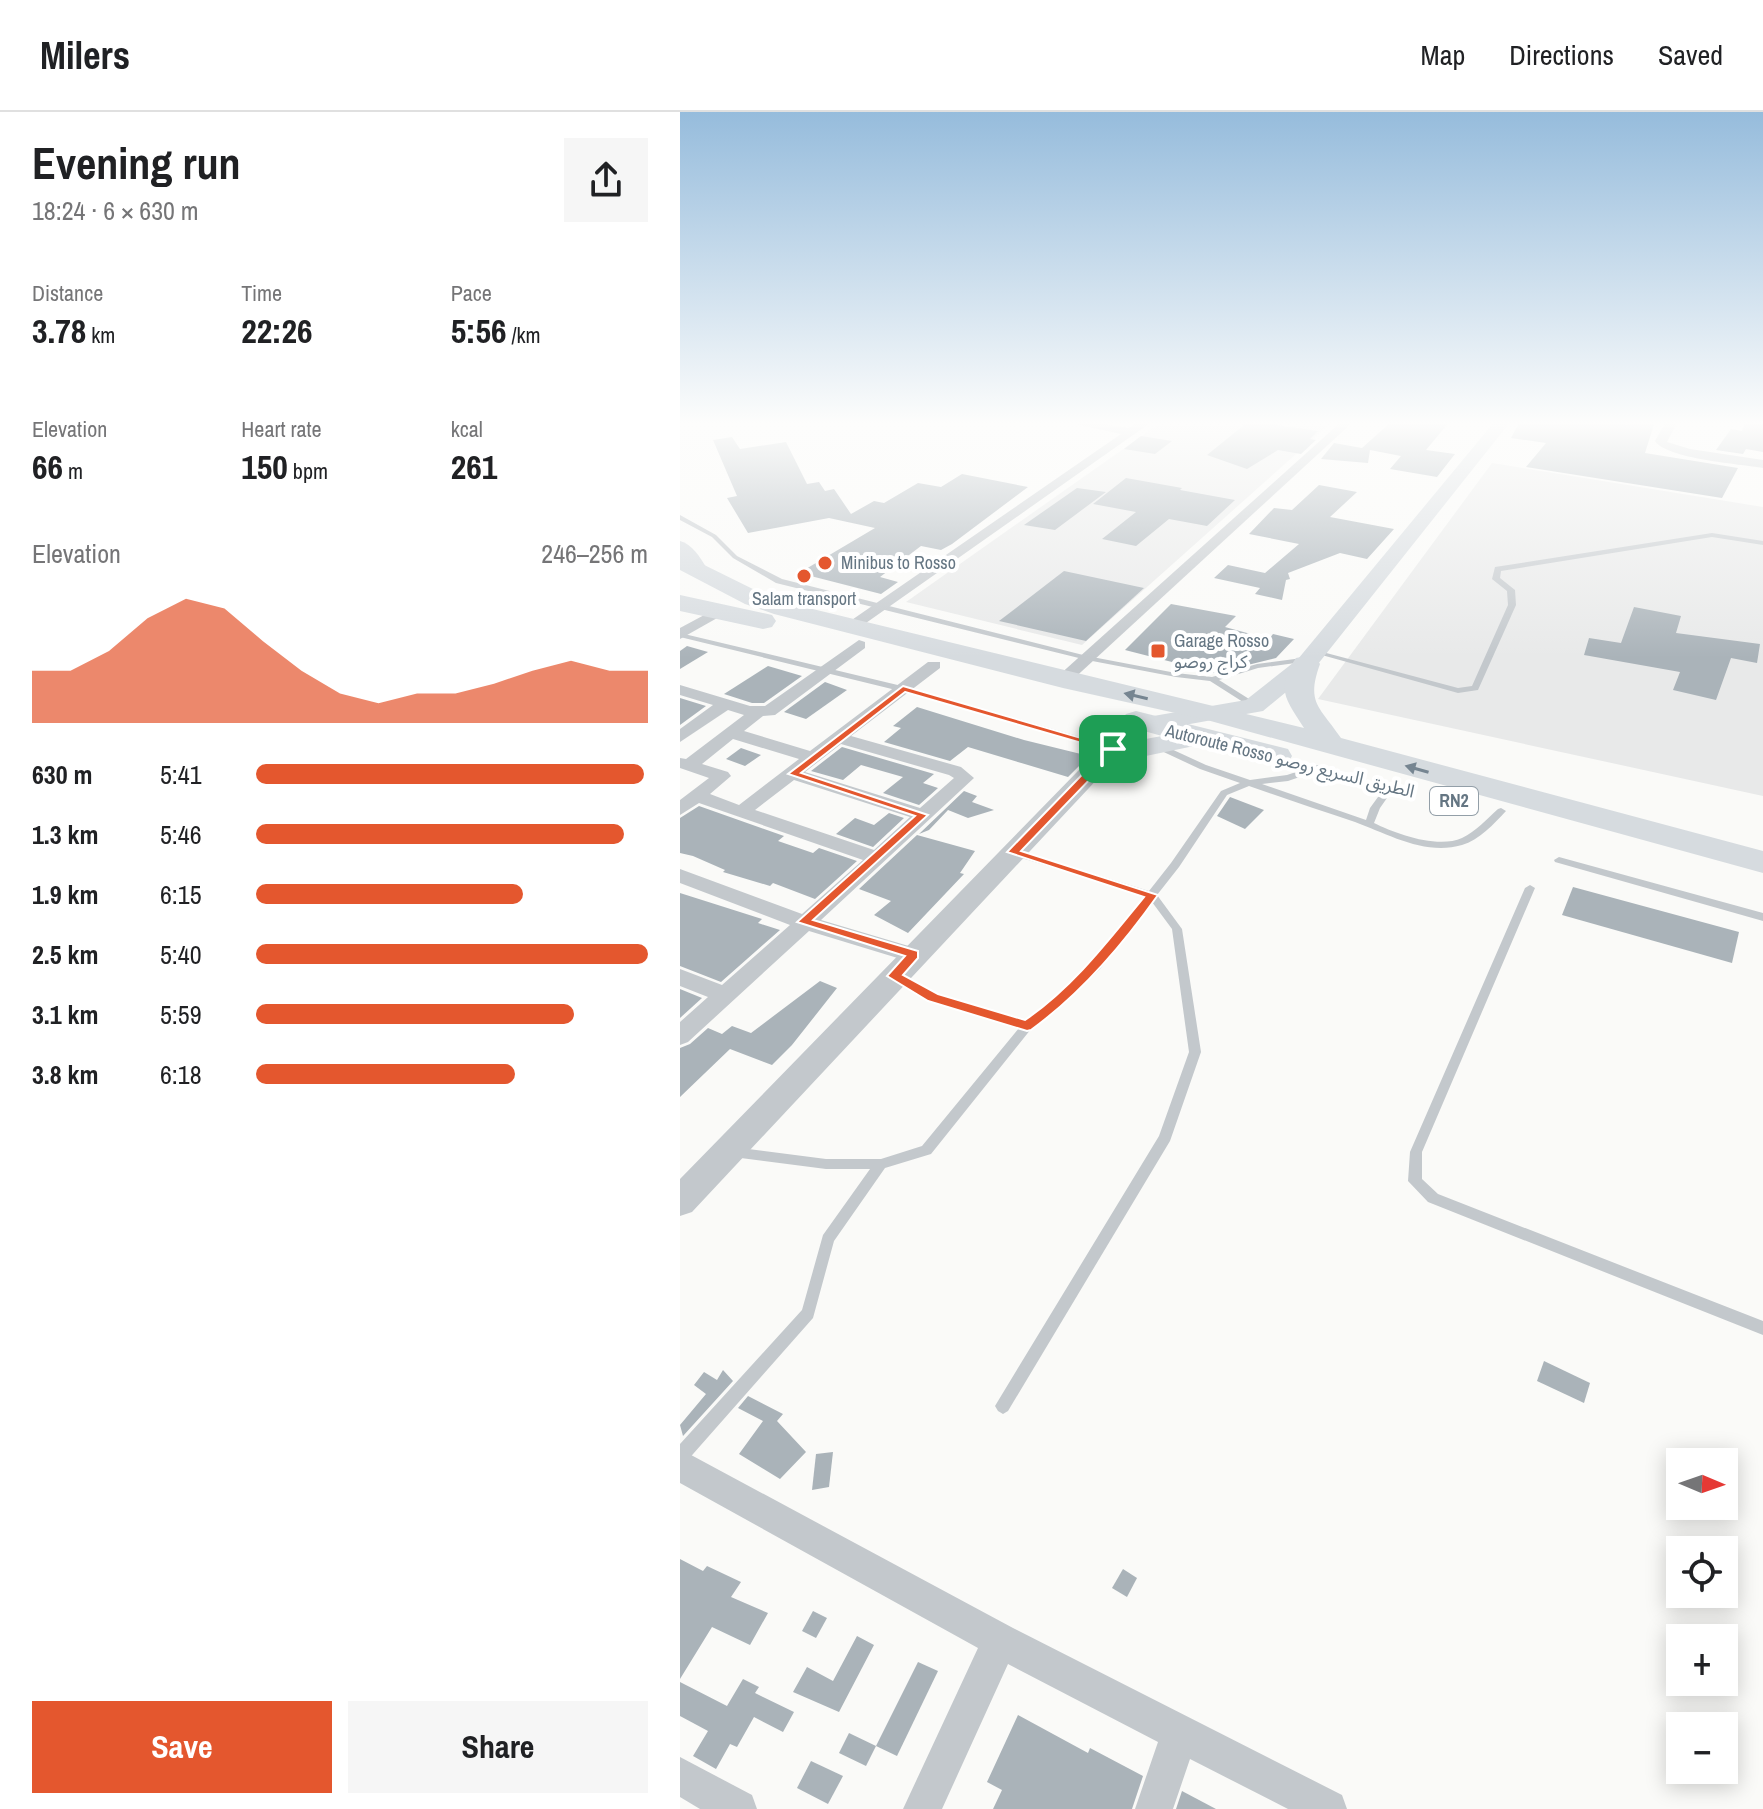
<!DOCTYPE html>
<html lang="en">
<head>
<meta charset="utf-8">
<style>
  :root { --surface:#fff; --page:#f6f6f6; --text:#202124; --muted:#757577; --line:#e0e0e0; --accent:#e4572e }
  body { margin:0; font-family:"Archivo Narrow","Noto Sans Arabic",sans-serif; background:var(--page); color:var(--text); height:100vh; display:flex; flex-direction:column; font-size:30px; white-space:nowrap }
  * { box-sizing:border-box; margin:0 }
  p { font-size:26px; color:var(--muted) }
  .icon { flex:none; width:44px; height:44px; fill:none; stroke:currentColor; stroke-width:2; stroke-linecap:round; stroke-linejoin:round }
  .map { position:relative; flex:1; overflow:hidden }
  .side { display:flex; flex-direction:column; background:var(--surface); width:680px }
  .side>* { flex:none }
  .needle { width:52px; rotate:92deg }
  .fabs { position:absolute; left:986px; top:1336px; display:grid; gap:16px }
  .fabs a { display:grid; place-items:center; width:72px; height:72px; border-radius:0px; background:var(--surface); box-shadow:0 4px 20px #0003; font-size:40px }
  .pin { position:absolute; display:grid; place-items:center; width:68px; height:68px; color:#fff; margin:-34px; border-radius:16px; box-shadow:0 4px 12px #0006 }
  .round { display:grid; place-items:center; flex:none; width:84px; height:84px; border-radius:0px; background:var(--page) }
  .summary { display:flex; align-items:center; justify-content:space-between; height:136px; padding:0 32px }
  h1 { font-size:44px; font-weight:800; line-height:60px }
  .metrics { display:grid; grid-template-columns:repeat(3,1fr); gap:12px; height:136px; padding:8px 32px }
  .metrics div { display:grid; align-content:center }
  .metrics b { font-size:34px; font-weight:800 }
  .metrics small { font-size:22px; font-weight:400 }
  .metrics p { font-size:22px }
  .chart { height:224px; padding:16px 32px }
  .chart p { display:flex; justify-content:space-between }
  .chart svg { width:100%; height:144px; margin-top:8px; fill:var(--accent); opacity:.7 }
  .button { display:flex; gap:16px; margin-top:auto; padding:16px 32px }
  .button a { flex:1; height:92px; border-radius:0px; background:var(--accent); color:#fff; font-size:32px; font-weight:800; line-height:92px; text-align:center }
  .button a+a { background:var(--page); color:var(--text) }
  ul { padding:0 32px; list-style:none; font-size:26px }
  li { display:grid; grid-template-columns:128px 96px 1fr; align-items:center; height:60px }
  li i { height:20px; border-radius:10px; background:var(--accent) }
  header { display:flex; align-items:center; gap:48px; box-sizing:border-box; height:112px; padding:0 40px; background:var(--surface); border-bottom:2px solid var(--line) }
  header strong { font-size:38px }
  nav { display:flex; gap:44px; margin-inline-start:auto; font-size:28px }
  main { display:flex; flex:1; min-height:0 }
  .map>svg:first-child { display:block }
</style>
</head>
<body>
<header>
<strong>Milers</strong>
<nav><a>Map</a><a>Directions</a><a>Saved</a></nav>
</header>
<main>
<section class="side">
<div class="summary"><div><h1>Evening run</h1><p>18:24 · 6 × 630 m</p></div><a class="round"><svg class="icon" aria-label="share" viewBox="0 0 24 24"><path d="M12 15V3M7 8l5-5 5 5M5 13v7h14v-7"/></svg></a></div>
<div class="metrics">
<div><p>Distance</p><b>3.78<small> km</small></b></div>
<div><p>Time</p><b>22:26</b></div>
<div><p>Pace</p><b>5:56<small> /km</small></b></div>
</div>
<div class="metrics">
<div><p>Elevation</p><b>66<small> m</small></b></div>
<div><p>Heart rate</p><b>150<small> bpm</small></b></div>
<div><p>kcal</p><b>261</b></div>
</div>
<div class="chart"><p><span>Elevation</span>246–256 m</p>
<svg viewBox="0 0 160 44" preserveAspectRatio="none"><path d="M0 44V28L10 28L20 22L30 12L40 6L50 9L60 19L70 28L80 35L90 38L100 35L110 35L120 32L130 28L140 25L150 28L160 28V44z"/></svg>
</div>
<ul>
<li><b>630 m</b>5:41<i style="width:99%"></i></li>
<li><b>1.3 km</b>5:46<i style="width:94%"></i></li>
<li><b>1.9 km</b>6:15<i style="width:68%"></i></li>
<li><b>2.5 km</b>5:40<i style="width:100%"></i></li>
<li><b>3.1 km</b>5:59<i style="width:81%"></i></li>
<li><b>3.8 km</b>6:18<i style="width:66%"></i></li>
</ul>
<div class="button"><a>Save</a><a>Share</a></div>
</section>
<div class="map">
<svg width="1083" height="1697" viewBox="0 0 1083 1697">
  <rect width="100%" height="100%" fill="#fafaf8"/>
  <g fill="#e8e9e9">
    <path d="M483,309H653L402,533L226,490Z"/>
    <path d="M812,351L1083,395V684L638,587Z"/>
  </g>
  <g fill="#aab3b9">
    <path d="M569,309L638,319L630,327L636,328L621,342L598,338L567,357L527,343Z"/>
    <path d="M712,309H770L746,338L775,342L757,365L710,357L721,344L690,338L688,351L641,347L654,331L682,336Z"/>
    <path d="M840,309H919L948,313L950,309H975L965,341L1058,356L1042,386L846,355L866,331L831,326Z"/>
    <path d="M1065,309H1083V340L1066,337L1063,342L1036,338L1051,317L1062,319Z"/>
    <path d="M461,324L492,329L475,342L444,337Z"/>
    <path d="M52,325L60,337L106,330L127,372L139,370L145,379L154,377L171,402L194,389L204,391L238,371L261,375L282,362L348,375L272,432L261,438L241,434L200,465L218,470L201,482L119,461L195,416L149,406L68,421L47,386L57,384L33,328Z"/>
    <path d="M446,366L502,376L500,378L555,388L527,414L489,407L456,434L422,427L456,400L413,392Z"/>
    <path d="M639,373L677,380L650,405L714,417L687,447L660,441L608,461L610,467L606,468L602,488L575,482L580,476L534,466L548,453L585,461L619,432L569,422L594,396L612,398Z"/>
    <path d="M397,376L426,380L375,418L344,413Z"/>
    <path d="M384,459L464,476L406,529L319,509Z"/>
    <path d="M491,492L556,504L545,515L589,527L593,522L614,527L596,546L535,561L445,538Z"/>
    <path d="M954,495L1001,504L996,521L1080,532L1077,551L1051,546L1036,588L993,578L1000,560L904,543L909,526L941,531Z"/>
    <path d="M7,534L28,540L0,557V539Z"/>
    <path d="M88,554L122,564L84,591H72L44,582Z"/>
    <path d="M145,570L167,578L126,607L104,600Z"/>
    <path d="M0,586L26,594L0,613Z"/>
    <path d="M237,595L344,628L409,644L388,665L288,635L270,649L204,630L221,616L213,614Z"/>
    <path d="M162,635L254,662L243,671L258,676L239,693L203,681L223,665L181,653L163,668L131,659Z"/>
    <path d="M61,636L81,643L65,654L46,647Z"/>
    <path d="M284,679L297,684L292,690L314,698L288,706L268,698L249,718L239,722Z"/>
    <path d="M550,685L584,698L565,717L537,704Z"/>
    <path d="M19,694L104,724L98,729L133,741L139,736L177,749L135,787L93,771L90,774L43,760L45,758L13,744L0,741V706Z"/>
    <path d="M209,701L224,706L193,735L156,722L175,706L194,713Z"/>
    <path d="M237,723L295,739L280,761L284,762L228,821L194,803L211,789L179,777Z"/>
    <path d="M893,775L1059,820L1052,851L882,803Z"/>
    <path d="M0,781L82,807L78,811L100,818L41,870L0,854Z"/>
    <path d="M140,869L157,876L112,933L92,953L50,937L0,985V936L10,932L28,916L42,922L52,914L71,921Z"/>
    <path d="M0,877L22,886L0,906Z"/>
    <path d="M864,1249L910,1271L904,1291L857,1269Z"/>
    <path d="M43,1258L53,1269L3,1324L0,1313L26,1282L14,1273L24,1260L37,1268Z"/>
    <path d="M68,1284L103,1302L97,1309L126,1340L100,1367L59,1342L83,1309L58,1296Z"/>
    <path d="M153,1340L149,1375L132,1378L136,1342Z"/>
    <path d="M0,1447L23,1459L27,1454L61,1470L51,1485L88,1501L70,1533L32,1515L0,1567Z"/>
    <path d="M443,1457L457,1466L447,1485L432,1476Z"/>
    <path d="M133,1499L147,1506L136,1526L122,1519Z"/>
    <path d="M177,1524L194,1533L159,1600L113,1580L127,1555L153,1569Z"/>
    <path d="M238,1550L258,1559L217,1644L196,1634Z"/>
    <path d="M63,1567L79,1575L75,1581L114,1600L103,1620L74,1605L57,1635L50,1632L36,1657L13,1644L28,1619L0,1604V1570L47,1594Z"/>
    <path d="M338,1603L408,1641L410,1636L463,1664L452,1697H313L322,1678L307,1670Z"/>
    <path d="M169,1621L196,1634L186,1654L159,1641Z"/>
    <path d="M131,1649L163,1664L148,1692L117,1676Z"/>
    <path d="M502,1679L536,1697H496Z"/>
  </g>
  <g fill="none" stroke-linecap="round" stroke-linejoin="round">
    <g fill="#c3c8cc" fill-rule="evenodd">
      <path d="M0,403L36,423L57,444L102,467L407,544L496,561L532,565L577,552L630,545L634,547L630,549L578,556L539,568L577,592V596L574,597L530,569L496,565L407,548L96,471L53,446L32,425L0,408Z"/>
      <path d="M1032,421L1083,429V433L1032,425L821,459L820,466L835,478L836,493L798,578L778,581L631,540L635,538L778,576L792,574L828,493L827,479L812,467L815,455Z"/>
      <path d="M0,521L226,575L436,635L437,637L433,640L430,639L220,579L0,525Z"/>
      <path d="M476,630L526,653L570,668L607,663L637,653H643V657L608,669L582,672L686,708L690,696L706,674H712L714,676L700,696L694,711C716,722 758,737 782,726C796,719 807,707 818,697L821,696L826,699C814,712 799,728 782,733C745,744 708,722 675,710C639,698 604,686 569,674L547,683L499,755L477,783L502,817L521,940L490,1029L328,1299L323,1302L318,1299L315,1294L318,1289L479,1024L509,940L492,817L472,790L420,857L376,899L351,917L251,1042L205,1056L154,1129L133,1206L6,1350L0,1352V1332L122,1198L143,1123L190,1057H146L53,1045L48,1044L47,1040L48,1036L53,1035L146,1047H201L242,1034L339,916L249,888L213,868L211,865L213,862H221L257,882L345,909L368,893L412,851L465,784L329,742L328,740L329,738H337L469,779L491,751L541,679L560,671L520,657L473,635V631Z"/>
      <path d="M879,745L1083,801V809L875,750L874,748Z"/>
      <path d="M850,773L855,776L742,1040V1067L758,1082L1083,1209V1223L748,1090L728,1069L730,1040L845,776Z"/>
    </g>
    <g fill="#c3c8cc" fill-rule="evenodd">
      <path d="M382,309H407L449,316L460,309H473L176,518H166V512L441,322Z"/>
      <path d="M662,309H674L389,571H377L375,568L377,565Z"/>
      <path d="M986,309H998L987,330L1010,337L1083,348V356C1060,352 987,347 975,329Z"/>
      <path d="M41,494L46,495V501L0,527V516Z"/>
      <path d="M179,528L185,530V536L95,603L83,604L64,619L130,639L248,550H260V556L171,624L281,655L294,666L141,808L242,838L245,843L242,848L234,851L129,819L8,930L0,933V910L28,885L0,874V857L42,873L110,813L0,771V757L122,802L183,748L19,691L0,703V688L29,666L0,656V646L6,647L64,603L48,598L0,630V617L33,593L0,583V573L70,594H85ZM53,627L119,647L59,693L30,682L51,664L48,660L22,652ZM161,632L269,663L274,666L240,696L125,660ZM114,668L230,705L194,738L75,698Z"/>
      <path d="M0,1337L333,1516L662,1683L667,1697H608L510,1647L493,1697H455L478,1630L328,1552L262,1697H223L298,1536L0,1371Z"/>
      <path d="M0,1645L72,1683L77,1697H20L0,1685Z"/>
    </g>
    <path fill="#c3c8cc" fill-rule="evenodd" d="M465,605L473,607L476,612L452,630L12,1100L0,1104V1067L436,620Z"/>
    <g fill="#d6dbdf" fill-rule="evenodd">
      <path d="M815,309H831L634,557L583,599L465,620L456,617L452,612L456,607L566,588L618,547Z"/>
      <path d="M0,429C12,432 20,445 26,455L23,459H9L0,448Z"/>
    </g>
    <g fill="#d6dbdf" fill-rule="evenodd">
      <path d="M0,441L83,482L112,492L624,616C606,588 595,577 616,546L626,544L636,546L640,552C626,591 639,594 661,626L1083,739V761L527,608L383,576L94,502L65,492L0,458Z"/>
      <path d="M0,483L92,503L96,509L92,515L83,517L0,499Z"/>
      <path d="M456,599L608,637L612,644L608,651L597,653L519,633L427,652L416,650L412,643L416,636L482,624L446,614L441,608L446,602Z"/>
    </g>
  </g>
  <defs><path id="oneway-solid" d="M-6-.8H1V-3.2L6.5 0L1 3.2V.8H-6Z" transform="scale(2)"/></defs>
  <g fill="#768591">
    <use href="#oneway-solid" transform="translate(456 584) rotate(-167)"/>
    <use href="#oneway-solid" transform="translate(737 657) rotate(-164)"/>
  </g>
  <linearGradient id="sky" x2="0" y2="1"><stop stop-color="#96bcdc"/><stop offset="0.57" stop-color="#fdfdfc"/><stop offset="1" stop-color="#fdfdfc" stop-opacity="0"/></linearGradient>
  <rect width="1083" height="546" fill="url(#sky)"/>
  <path fill="#e4572e" stroke="#fff" stroke-width="2" fill-rule="evenodd" d="M223,574L439,637L341,739L478,783C442,834 402,881 351,918L347,919L248,889L207,864L225,844L117,810L235,704L108,662ZM225,580L426,638L327,740L464,785C427,830 393,875 345,908L258,882L223,863L238,846V839L133,808L248,703L121,661Z"/>
  <g fill="#e4572e" stroke="#fff" stroke-width="3">
    <circle cx="145" cy="451" r="8"/>
    <circle cx="124" cy="464" r="8"/>
    <rect x="470" y="531" width="16" height="16" rx="4"/>
  </g>
  <g text-anchor="middle" stroke-width="8" stroke-linejoin="round" paint-order="stroke">
    <g font-size="18" fill="#657683" stroke="#fff" text-anchor="start">
      <text x="161" y="457">Minibus to Rosso</text>
      <text x="124" y="493" text-anchor="middle">Salam transport</text>
      <text x="494" y="535">Garage Rosso<tspan x="494" dy="21">كراج روصو</tspan></text>
    </g>
    <g font-size="18" fill="#657683" stroke="#fff">
      <text transform="translate(610 649) rotate(14)" y="6">Autoroute Rosso الطريق السريع روصو</text>
    </g>
    <rect fill="#fff" stroke="#939fa8" stroke-width="2" x="750" y="675" width="48" height="28" rx="6"/>
    <g font-size="18" font-weight="bold" fill="#657683">
      <text x="774" y="695">RN2</text>
    </g>
  </g>
</svg>
<div class="fabs">
<a><svg class="needle" viewBox="-14 -14 28 28"><path d="M0-13l5 13h-10z" fill="#e53935"/><path d="M0 13l5-13h-10z" fill="#757577"/></svg></a>
<a><svg class="icon" aria-label="locate" viewBox="0 0 24 24"><circle cx="12" cy="12" r="6"/><path d="M12 2v4M12 18v4M2 12h4M18 12h4"/></svg></a>
<a>+</a>
<a>−</a>
</div>
<div class="pin" style="left:433px;top:637px;background:#1e9e55"><svg class="icon" aria-label="arrive" viewBox="0 0 24 24"><path d="M6 21V4h12l-3 4 3 4H6"/></svg></div>
</div>
</main>
</body>
</html>
